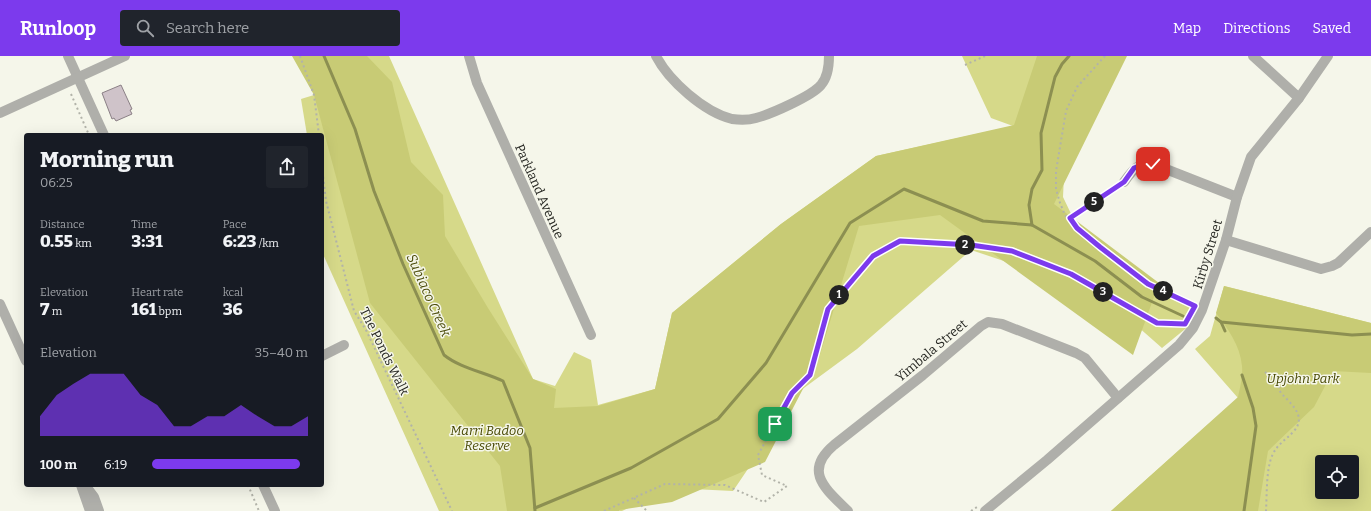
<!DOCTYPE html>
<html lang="en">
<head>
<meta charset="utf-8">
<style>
  :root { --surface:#171b24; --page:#20242c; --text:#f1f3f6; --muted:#9ea1a6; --accent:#7c3aed }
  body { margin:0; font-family:Bitter,serif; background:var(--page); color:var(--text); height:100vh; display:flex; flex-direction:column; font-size:15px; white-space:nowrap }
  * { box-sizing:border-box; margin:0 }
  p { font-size:13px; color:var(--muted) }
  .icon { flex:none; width:22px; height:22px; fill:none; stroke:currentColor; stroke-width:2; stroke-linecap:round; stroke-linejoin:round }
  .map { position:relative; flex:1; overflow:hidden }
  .drawer { position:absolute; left:24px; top:77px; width:300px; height:354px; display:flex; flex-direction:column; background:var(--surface); border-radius:4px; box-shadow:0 4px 16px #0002 }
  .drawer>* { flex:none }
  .fabs { position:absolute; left:1315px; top:399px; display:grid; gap:8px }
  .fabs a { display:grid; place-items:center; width:44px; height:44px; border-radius:4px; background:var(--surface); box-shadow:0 4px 16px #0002; font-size:20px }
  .pin { position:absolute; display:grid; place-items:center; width:34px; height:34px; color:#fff; margin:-17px; border-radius:8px; box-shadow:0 2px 6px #0006 }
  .km { position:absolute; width:20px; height:20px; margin:-10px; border-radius:50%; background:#222; color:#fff; font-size:11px; line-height:20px; text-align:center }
  .round { display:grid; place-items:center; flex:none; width:42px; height:42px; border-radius:4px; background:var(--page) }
  .overview { display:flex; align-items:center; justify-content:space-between; height:68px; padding:0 16px }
  h1 { font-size:22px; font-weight:800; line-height:30px }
  .metrics { display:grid; grid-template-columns:repeat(3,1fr); gap:6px; height:68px; padding:4px 16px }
  .metrics div { display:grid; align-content:center }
  .metrics b { font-size:17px; font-weight:800 }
  .metrics small { font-size:11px; font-weight:400 }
  .metrics p { font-size:11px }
  .chart { height:112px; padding:8px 16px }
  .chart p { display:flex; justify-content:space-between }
  .chart svg { width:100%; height:72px; margin-top:4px; fill:var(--accent); opacity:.7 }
  ul { padding:0 16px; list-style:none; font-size:13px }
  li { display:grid; grid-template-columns:64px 48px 1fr; align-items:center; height:30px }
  li i { height:10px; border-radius:5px; background:var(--accent) }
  header { display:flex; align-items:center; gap:24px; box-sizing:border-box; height:56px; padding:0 20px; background:var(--accent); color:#fff }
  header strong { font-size:19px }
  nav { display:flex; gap:22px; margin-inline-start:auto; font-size:14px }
  .search { width:280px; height:36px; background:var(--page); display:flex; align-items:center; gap:10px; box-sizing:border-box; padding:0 14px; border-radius:4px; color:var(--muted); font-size:15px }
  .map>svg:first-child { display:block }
</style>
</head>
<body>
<header>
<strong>Runloop</strong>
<div class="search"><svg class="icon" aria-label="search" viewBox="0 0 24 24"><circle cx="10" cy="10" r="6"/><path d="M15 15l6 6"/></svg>Search here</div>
<nav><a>Map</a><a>Directions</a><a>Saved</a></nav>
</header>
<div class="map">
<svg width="1371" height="455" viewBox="0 0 1371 455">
  <rect width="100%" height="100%" fill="#f5f6ea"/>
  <g fill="#d6d989" fill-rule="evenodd">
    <path d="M300,0H389L533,323L555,330L574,296L591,304L598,349L655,333L672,257L781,168L876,100L1013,70L991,62L962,0H1110L1065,99L1063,141L1074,164L1142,223L1196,247L1190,269L1162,292L1128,262L1076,229L971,194L857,293L789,343L769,382L733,435L672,432L622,455H439L322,196V79H307L301,43L314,39Z"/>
    <path d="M1224,230L1371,267V455H1111L1238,342L1195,293L1210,280ZM1322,406H1352V436H1322Z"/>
  </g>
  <g fill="#c8cb75">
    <path d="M292,0H367L392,26L411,106L443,139L445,180L488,252L533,323L556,333L554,352L598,350L655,333L672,257L781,168L876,100L1014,69L1037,0H1127L1054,148L1159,227L1133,299L940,159L859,170L819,302L765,406L672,446L619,454V455H507L500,410L370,247L314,39Z"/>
    <path d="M1224,230L1371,267V317L1333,315L1314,351L1268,395L1258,455H1111L1238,341C1240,332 1243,320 1242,310C1240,289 1228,273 1216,257Z"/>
  </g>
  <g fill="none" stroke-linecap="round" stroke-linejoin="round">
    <g stroke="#8c8f51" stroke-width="3">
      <path d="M324,0L355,73L374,135L403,208L444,299C460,312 484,316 503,325L530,392L535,455"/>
      <path d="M1032,169L1095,205L1142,241L1183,260"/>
      <path d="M1216,262L1221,266L1352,279L1371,278"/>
      <path d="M1221,266L1225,275"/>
      <path d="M1242,319L1253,352L1256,370L1244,455"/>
      <path d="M535,452L631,412L718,363L766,307L850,167L904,133L983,165L1032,169L1029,149L1032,133L1042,114L1041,77L1055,21L1062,8L1069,0"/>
    </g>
  </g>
  <path fill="#cfc3c9" stroke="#8b8086" d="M121,29L132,53L130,54L132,58L116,65L114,62L112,63L102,37Z"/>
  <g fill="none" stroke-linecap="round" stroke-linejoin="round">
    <g stroke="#b2b3a9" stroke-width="2" stroke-dasharray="2 3" stroke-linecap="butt">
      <path d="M300,0L314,39L319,79"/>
      <path d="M1105,0L1077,31L1066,55L1056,115V133L1060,147L1065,159L1077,172L1148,228L1194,250"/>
      <path d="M965,9L985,0"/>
      <path d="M71,38L89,79"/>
      <path d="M322,111L326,145L354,255L366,274L452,455"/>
      <path d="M1070,163L1116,131"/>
      <path d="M1265,316C1268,319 1276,324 1278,328C1280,332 1279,334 1281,337C1291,348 1307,360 1294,375C1286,384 1277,388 1272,400C1266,414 1267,439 1266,455"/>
      <path d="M248,429L259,455"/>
      <path d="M634,442L647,455"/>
      <path d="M604,455L665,428L725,429L764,446L787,430L762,419L758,399L792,337L810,319L828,253L873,200L900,185L971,189L1012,195L1071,218L1157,267L1183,268"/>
      <path d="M971,455L977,451"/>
    </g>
    <g stroke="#afafaa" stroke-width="10">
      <path d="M68,0L104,79"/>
      <path d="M469,0L477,27L591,279"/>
      <path d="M656,0C669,25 704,56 732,63C740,64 749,64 756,62C771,58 812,40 821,29C828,21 829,10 829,0"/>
      <path d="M1253,0L1299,42"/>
      <path d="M0,57L125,0"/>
      <path d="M1124,126C1132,115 1138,106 1153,108L1237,141"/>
      <path d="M1226,184L1321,213L1332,210L1338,207L1371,176"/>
      <path d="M0,248L26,305"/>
      <path d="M322,300L344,289"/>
      <path d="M81,429L90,455"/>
      <path d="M85,429L94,441L99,455"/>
      <path d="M263,429L275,455"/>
      <path d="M848,455C827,434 802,416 834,389L923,319L981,270L988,266L1002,268L1076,297L1085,302L1118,342"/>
      <path d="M985,455L1047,404L1179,289L1193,272L1202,254L1226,184L1237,141L1251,101L1299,42L1328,0"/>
    </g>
  </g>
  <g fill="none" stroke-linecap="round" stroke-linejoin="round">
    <g stroke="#fff" stroke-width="8">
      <path id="route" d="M775,368L792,337L810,319L828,253L873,200L900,185L971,189L1012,195L1071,218L1157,267L1185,268L1195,250L1148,228L1100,191L1077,172L1070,162L1124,126L1134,112L1147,107L1153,108"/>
    </g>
    <use href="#route" stroke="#7c3aed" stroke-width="5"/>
  </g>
  <g text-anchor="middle" stroke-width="3" stroke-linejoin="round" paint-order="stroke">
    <g font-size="13" fill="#262722" stroke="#f5f6ea">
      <text transform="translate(540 135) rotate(66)" y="5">Parkland Avenue</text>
      <text transform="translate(1207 198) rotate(-73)" y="5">Kirby Street</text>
      <text transform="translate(931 294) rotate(-40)" y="5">Yimbala Street</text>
      <text transform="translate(385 295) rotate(64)" y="5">The Ponds Walk</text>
    </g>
    <g font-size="13" font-style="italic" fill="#474802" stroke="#f5f6ea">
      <text x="1303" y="327">Upjohn Park</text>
      <text x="487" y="379">Marri Badoo<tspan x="487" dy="15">Reserve</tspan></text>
    </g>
    <g font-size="14" font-style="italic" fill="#4e4f0d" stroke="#f5f6ea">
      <text transform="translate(429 239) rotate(66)" y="5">Subiaco Creek</text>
    </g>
  </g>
</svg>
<div class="fabs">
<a><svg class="icon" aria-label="locate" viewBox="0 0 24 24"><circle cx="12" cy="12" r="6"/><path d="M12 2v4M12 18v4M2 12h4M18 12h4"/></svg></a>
</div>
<div class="pin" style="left:775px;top:368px;background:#1e9e55"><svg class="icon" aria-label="arrive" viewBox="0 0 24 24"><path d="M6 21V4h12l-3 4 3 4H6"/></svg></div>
<div class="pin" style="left:1153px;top:108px;background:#d93025"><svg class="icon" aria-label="check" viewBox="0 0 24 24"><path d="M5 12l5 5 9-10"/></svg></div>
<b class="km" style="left:839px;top:239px">1</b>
<b class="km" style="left:965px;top:189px">2</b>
<b class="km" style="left:1103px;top:236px">3</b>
<b class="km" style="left:1163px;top:235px">4</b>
<b class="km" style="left:1094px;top:146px">5</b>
<section class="drawer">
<div class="overview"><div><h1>Morning run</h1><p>06:25</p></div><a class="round"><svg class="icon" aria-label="share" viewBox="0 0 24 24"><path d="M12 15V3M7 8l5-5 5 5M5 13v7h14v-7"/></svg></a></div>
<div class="metrics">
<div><p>Distance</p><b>0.55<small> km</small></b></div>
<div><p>Time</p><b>3:31</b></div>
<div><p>Pace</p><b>6:23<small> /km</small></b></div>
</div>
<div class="metrics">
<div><p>Elevation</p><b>7<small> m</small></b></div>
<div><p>Heart rate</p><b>161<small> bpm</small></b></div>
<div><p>kcal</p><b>36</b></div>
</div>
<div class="chart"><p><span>Elevation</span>35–40 m</p>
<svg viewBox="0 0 160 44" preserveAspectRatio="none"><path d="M0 44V32L10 19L20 12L30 6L40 6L50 6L60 19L70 25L80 38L90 38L100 32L110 32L120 25L130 32L140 38L150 38L160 32V44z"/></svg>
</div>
<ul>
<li><b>100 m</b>6:19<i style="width:95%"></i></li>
</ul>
</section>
</div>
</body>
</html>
